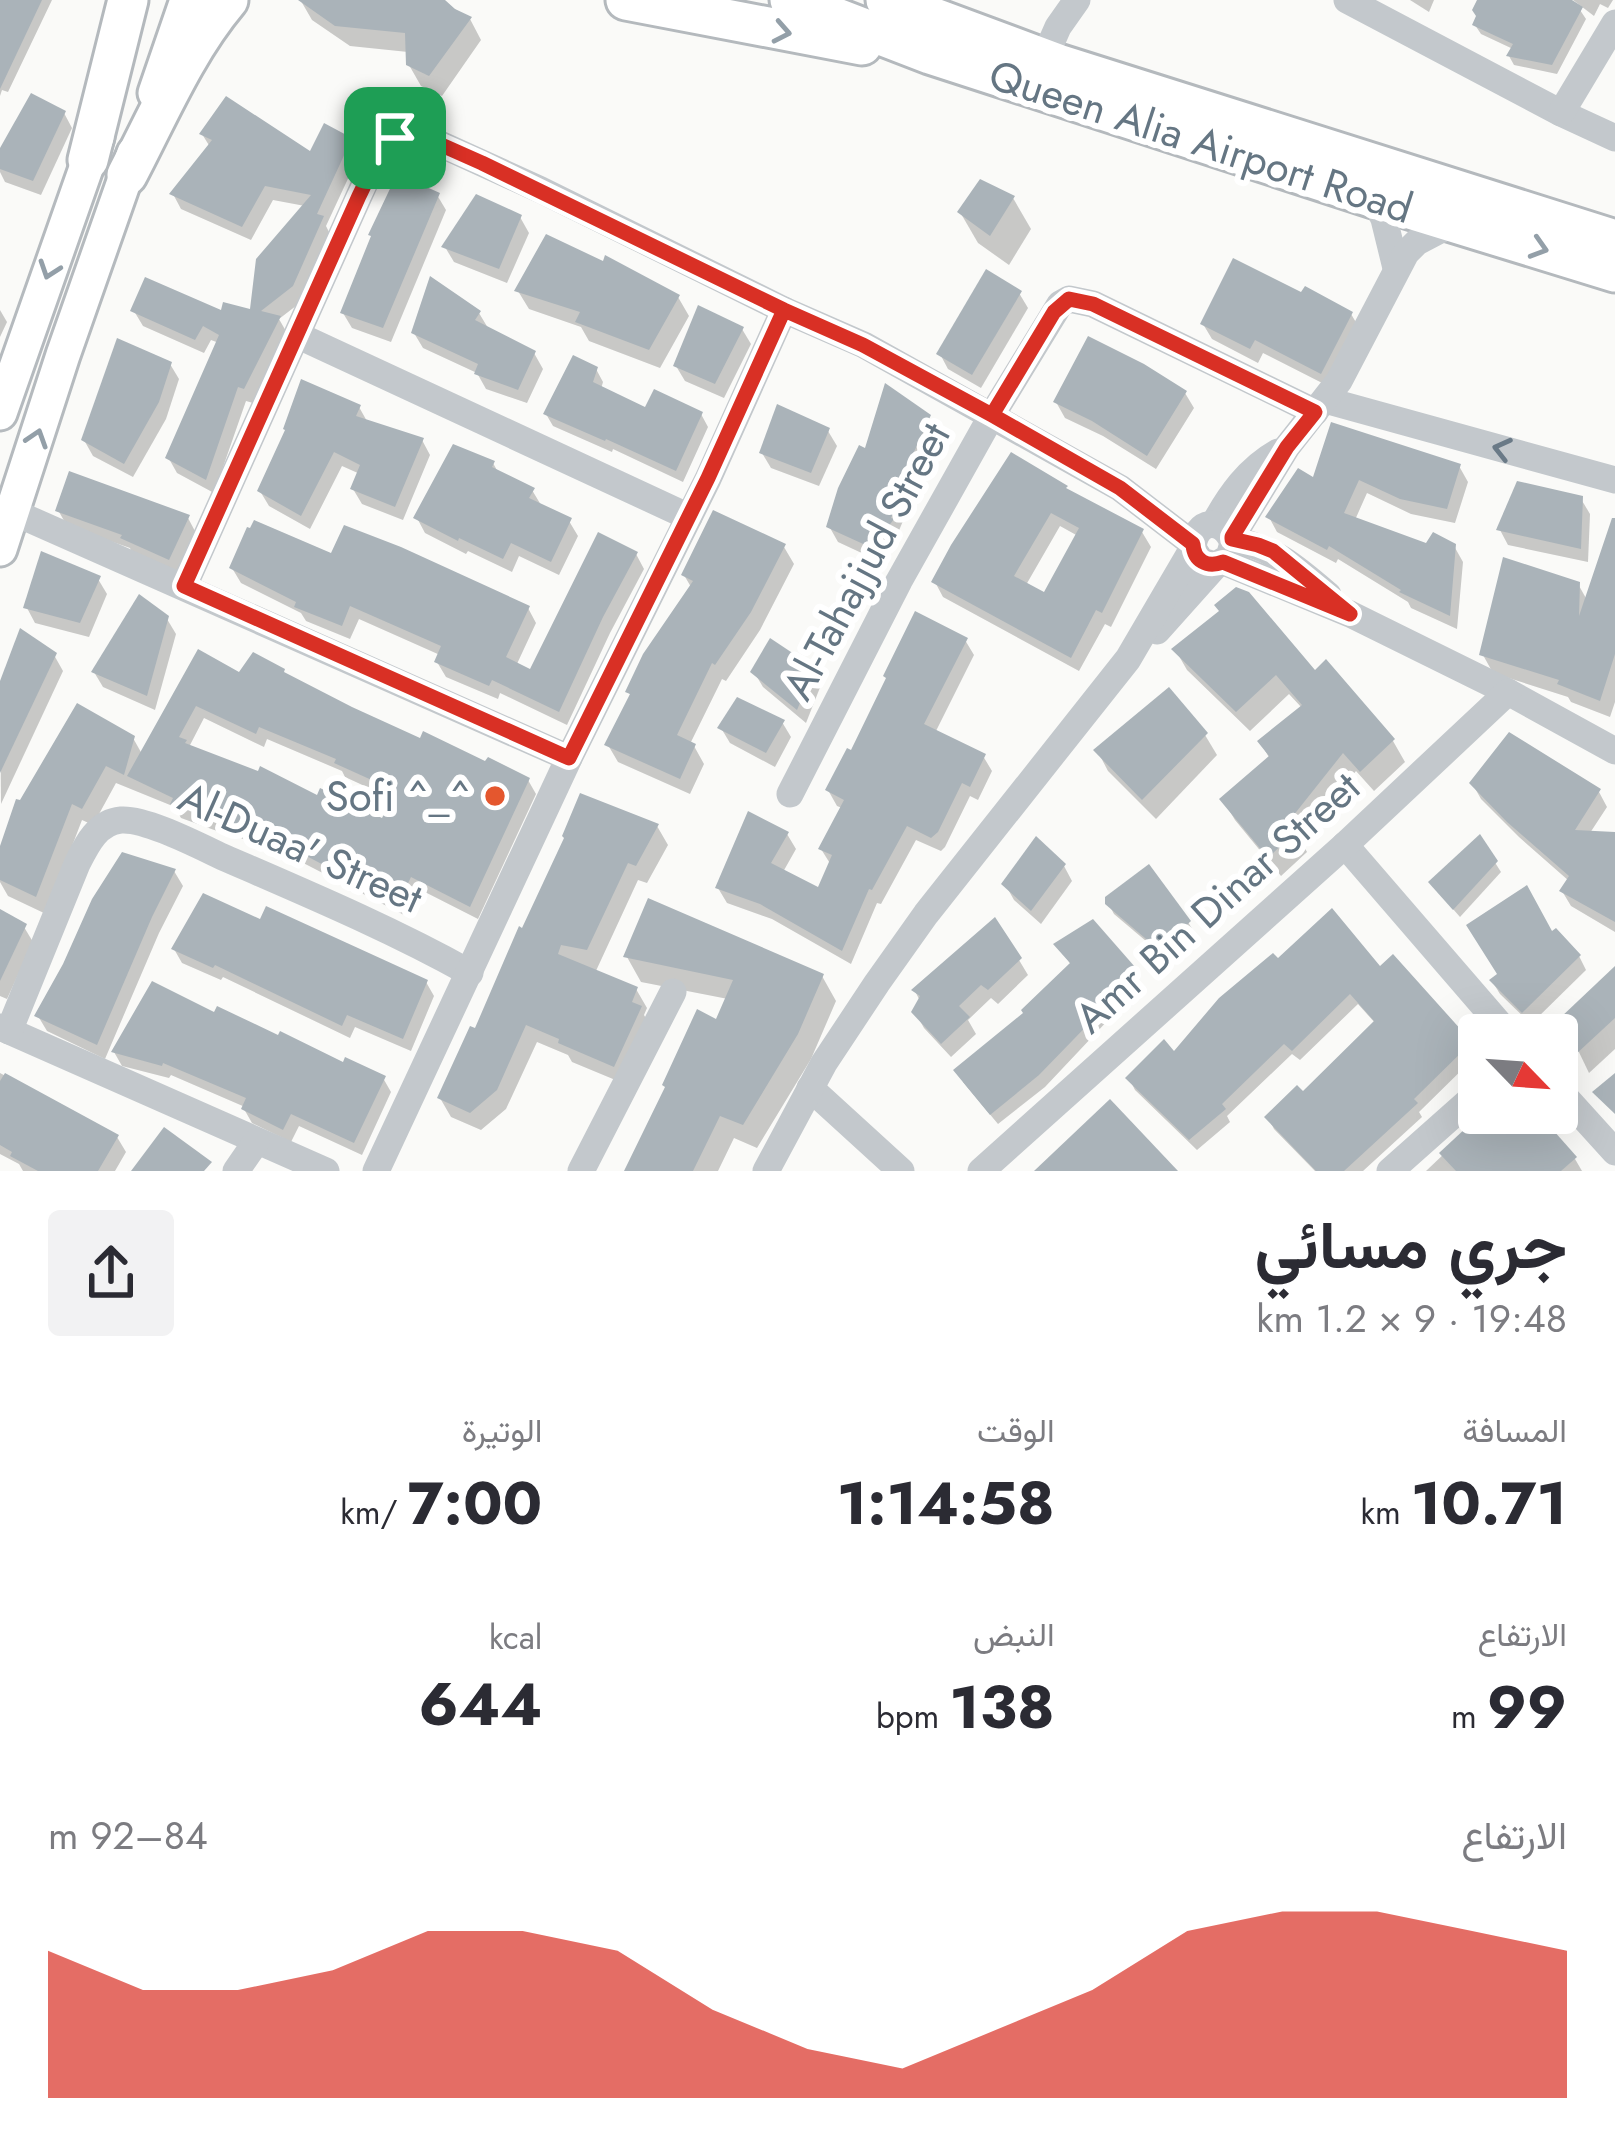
<!DOCTYPE html>
<html lang="ar">
<head>
<meta charset="utf-8">
<style>
  :root { --surface:#fff; --page:#f2f2f3; --text:#2b2b33; --muted:#7c7c81; --accent:#d93025 }
  body { margin:0; font-family:Jost,Vazirmatn,sans-serif; background:var(--page); color:var(--text); direction:rtl; height:100vh; display:flex; flex-direction:column; font-size:45px; white-space:nowrap }
  * { box-sizing:border-box; margin:0 }
  p { font-size:39px; color:var(--muted) }
  .icon { flex:none; width:66px; height:66px; fill:none; stroke:currentColor; stroke-width:2; stroke-linecap:round; stroke-linejoin:round }
  .map { position:relative; height:1171px; overflow:hidden; direction:ltr }
  .panel { display:flex; flex-direction:column; background:var(--surface); flex:1 }
  .panel>* { flex:none }
  .needle { width:78px; rotate:115deg }
  .fabs { position:absolute; left:1458px; top:1014px; display:grid; gap:24px }
  .fabs a { display:grid; place-items:center; width:120px; height:120px; border-radius:12px; background:var(--surface); box-shadow:0 12px 48px #0002; font-size:60px }
  .pin { position:absolute; display:grid; place-items:center; width:102px; height:102px; color:#fff; margin:-51px; border-radius:24px; box-shadow:0 6px 18px #0006 }
  .round { display:grid; place-items:center; flex:none; width:126px; height:126px; border-radius:12px; background:var(--page) }
  .summary { display:flex; align-items:center; justify-content:space-between; height:204px; padding:0 48px }
  h1 { font-size:66px; font-weight:700; line-height:90px }
  .stats { display:grid; grid-template-columns:repeat(3,1fr); gap:18px; height:204px; padding:12px 48px }
  .stats div { display:grid; align-content:center }
  .stats b { font-size:60px; font-weight:700 }
  .stats small { font-size:33px; font-weight:400 }
  .stats p { font-size:33px }
  .chart { height:336px; padding:24px 48px }
  .chart p { display:flex; justify-content:space-between }
  .chart svg { width:100%; height:216px; margin-top:12px; fill:var(--accent); opacity:.7 }
  .map>svg:first-child { display:block }
</style>
</head>
<body>
<div class="map">
<svg width="1615" height="1171" viewBox="0 0 1615 1171">
  <rect width="100%" height="100%" fill="#fafaf8"/>
  <g fill="#0003" fill-rule="evenodd">
    <path d="M0,0H52L8,92L2,90L0,96Z"/>
    <path d="M441,0L470,19L481,40L442,96L421,86L409,65L408,52L350,46L312,20L301,1Z"/>
    <path d="M1410,0H1434L1429,12Z"/>
    <path d="M1479,0H1559L1580,10L1586,19L1557,74L1514,65L1509,56L1513,49L1481,34L1475,25Z"/>
    <path d="M1573,0H1613L1608,8L1600,4L1594,16Z"/>
    <path d="M64,113L72,128L41,195L5,182L0,172V154Z"/>
    <path d="M202,134L311,155L350,140L359,155L326,226L330,234L301,302L279,319L287,333L253,403L246,401L214,493L177,473L168,457L219,343L211,340L204,353L143,326L134,311L223,314L253,312L305,206L273,200L251,240L181,209L173,194L210,147Z"/>
    <path d="M437,195L446,210L391,342L352,328L343,313Z"/>
    <path d="M1013,198L1031,229L1009,265L978,243L960,212Z"/>
    <path d="M520,217L529,233L507,283L454,262L445,247Z"/>
    <path d="M604,265L678,297L689,316L660,368L589,341L581,327L529,309L518,291Z"/>
    <path d="M1019,293L1028,308L981,388L948,369L940,354Z"/>
    <path d="M1303,296L1351,314L1360,329L1330,387L1263,353L1258,363L1212,339L1203,324Z"/>
    <path d="M0,310L7,322L0,337Z"/>
    <path d="M479,313L488,328L534,353L543,369L527,403L486,389L477,373L423,348L414,333Z"/>
    <path d="M742,329L751,344L724,398L685,381L676,366Z"/>
    <path d="M170,364L179,379L166,419L133,477L93,456L84,440Z"/>
    <path d="M596,369L603,382L601,389L647,411L701,414L708,427L683,482L613,449L612,452L553,426L546,414Z"/>
    <path d="M1185,393L1194,408L1156,469L1103,436L1065,418L1056,402Z"/>
    <path d="M359,407L368,423L422,440L430,455L403,520L362,504L353,489L360,474L342,466L310,529L269,506L260,491Z"/>
    <path d="M929,418L938,433L915,482L917,487L898,533L900,537L881,562L838,542L829,526L867,452Z"/>
    <path d="M828,431L837,446L819,486L771,468L762,453Z"/>
    <path d="M493,463L499,474L532,490L541,505L569,521L578,536L559,575L519,556L512,572L468,551L466,554L425,533L417,518Z"/>
    <path d="M1459,466L1468,482L1455,523L1411,514L1367,493L1355,520L1428,547L1454,546L1463,562L1457,629L1411,608L1408,602L1338,559L1336,563L1277,532L1269,517L1315,482Z"/>
    <path d="M1068,493L1142,532L1151,547L1111,627L1105,624L1079,671L943,597L935,582ZM1060,526L1078,536L1046,596L1026,585Z"/>
    <path d="M1581,499L1590,514L1588,562L1508,545L1500,530Z"/>
    <path d="M58,510L188,518L196,533L178,574L132,553L130,548L67,526Z"/>
    <path d="M1615,520V702L1610,717L1571,702L1568,697L1493,673L1483,655L1578,584L1587,600Z"/>
    <path d="M784,547L794,564L760,630L726,681L722,679L690,744L694,746L704,764L690,794L618,762L608,745L632,698L628,691L691,587L684,575Z"/>
    <path d="M636,554L644,569L610,633L567,725L500,693L498,699L446,677L437,662L440,655L359,619L350,639L306,621L301,613L241,583L232,568L332,557L528,608L536,623L516,666L531,673Z"/>
    <path d="M98,579L107,594L89,637L35,623L27,608Z"/>
    <path d="M167,619L176,634L155,710L103,687L94,672Z"/>
    <path d="M965,640L974,655L935,733L983,756L992,771L978,800L970,796L945,847L941,851L916,840L881,904L877,903L851,964L772,919L727,903L718,888L787,834L796,849L783,872L819,891L831,865L821,849L842,808L837,806L828,790L853,754Z"/>
    <path d="M1175,649L1315,674L1393,741L1405,762L1374,791L1356,771L1301,841L1307,852L1281,876L1235,820L1223,800L1270,759L1260,742L1302,708L1289,694L1250,731L1187,670Z"/>
    <path d="M199,653L240,676L286,677L421,742L528,780L536,794L478,919L419,889L406,916L282,852L279,857L219,827L217,831L181,818L175,807L116,783L93,825L82,820L46,914L8,896L0,882V872L133,738L142,754ZM204,718L264,747L267,739L342,771L345,777L395,800L384,822L189,747Z"/>
    <path d="M54,655L63,671L1,804L0,689Z"/>
    <path d="M812,670L821,685L806,723L763,687L754,672Z"/>
    <path d="M782,722L791,737L775,767L730,743L721,728Z"/>
    <path d="M1205,735L1217,755L1156,819L1108,771L1097,750Z"/>
    <path d="M1472,783L1599,792L1607,807L1590,833L1615,835V932L1571,906L1562,891L1569,881L1519,837L1481,799Z"/>
    <path d="M657,826L668,845L647,883L638,880L595,973L636,989L647,1008L644,1015L651,1027L625,1084L572,1062L568,1055L537,1042L506,1109L481,1130L451,1117L440,1098L476,1032L524,932Z"/>
    <path d="M1480,839L1501,872L1460,917L1438,892Z"/>
    <path d="M1064,866L1072,881L1041,924L1014,900L1005,884Z"/>
    <path d="M174,871L183,886L159,933L105,1059L47,1031L38,1016Z"/>
    <path d="M1108,903L1188,922L1194,932L1166,958L1114,914Z"/>
    <path d="M0,912L24,927L33,942L7,999L0,996Z"/>
    <path d="M261,923L426,982L434,996L411,1051L355,1027L350,1038L223,977L221,980L182,963L174,949Z"/>
    <path d="M1552,935L1579,956L1586,970L1531,1024L1500,994L1492,981Z"/>
    <path d="M1057,945L1133,969L1139,980L1111,1017L1045,1087L998,1124L963,1082L1072,966Z"/>
    <path d="M627,957L822,976L836,1001L811,1059L757,1148L734,1138L718,1171H627L667,1088L717,1023L728,999L641,982Z"/>
    <path d="M1019,960L1028,975L998,1004L991,998L968,1020L976,1034L951,1057L924,1028L915,1012L920,1001L915,991Z"/>
    <path d="M1278,962L1380,970L1469,1044L1476,1056L1419,1112L1422,1117L1363,1171H1315L1274,1129L1268,1117L1303,1095L1376,1024L1358,1004L1300,1060L1292,1054L1227,1116L1230,1122L1197,1150L1135,1090L1129,1078L1174,1056Z"/>
    <path d="M1615,970V1049L1589,1073L1563,1019Z"/>
    <path d="M216,1016L344,1066L383,1078L391,1092L362,1155L299,1126L291,1142L252,1123L244,1109L245,1107L171,1075L169,1078L122,1066L114,1052Z"/>
    <path d="M0,1073L117,1137L126,1152L115,1171H23L19,1164L0,1154Z"/>
    <path d="M1487,1113H1534L1575,1159L1582,1171H1426Z"/>
  </g>
  <g fill="#aab3b9" fill-rule="evenodd">
    <path d="M0,0H42L0,89Z"/>
    <path d="M298,0H445L455,9L472,17L429,76L406,65L405,33L335,26Z"/>
    <path d="M1477,0H1572L1583,7L1552,65L1506,56L1513,44L1472,25L1476,16L1472,10Z"/>
    <path d="M31,93L66,111L33,181L0,169V148Z"/>
    <path d="M226,96L310,151L324,123L352,138L317,214L324,216L293,286L261,311L281,316L244,389L238,387L206,480L165,458L219,335L203,326L195,340L130,311L145,277L221,310L223,302L250,309L256,259L311,195L265,186L242,227L169,194L212,140L199,134Z"/>
    <path d="M397,174L440,193L383,328L340,313L371,236L368,235Z"/>
    <path d="M980,179L1015,196L990,236L957,212Z"/>
    <path d="M476,194L522,215L499,269L441,247Z"/>
    <path d="M546,234L603,261L605,255L680,295L649,350L575,322L580,312L514,291Z"/>
    <path d="M1233,258L1301,292L1305,286L1353,312L1321,374L1255,340L1250,349L1200,324Z"/>
    <path d="M986,269L1022,291L972,375L936,354Z"/>
    <path d="M430,276L481,311L475,320L536,351L518,390L474,374L478,364L411,333Z"/>
    <path d="M698,305L744,327L715,384L673,366Z"/>
    <path d="M1088,336L1144,364L1187,391L1147,456L1092,421L1053,402Z"/>
    <path d="M117,338L172,362L159,402L124,464L81,440Z"/>
    <path d="M573,355L598,367L593,382L645,407L654,389L703,412L676,471L606,439L605,441L543,414Z"/>
    <path d="M301,379L361,405L356,416L424,438L395,507L350,489L360,465L334,452L301,516L257,491L285,430L283,429Z"/>
    <path d="M885,383L931,415L907,467L911,469L891,518L894,519L872,548L826,527L838,488L859,445L865,448Z"/>
    <path d="M777,404L830,428L811,473L759,453Z"/>
    <path d="M1331,422L1461,464L1447,509L1400,499L1359,480L1344,513L1426,543L1433,532L1456,544L1450,616L1399,592L1401,590L1329,546L1327,550L1265,517L1298,468L1313,477Z"/>
    <path d="M453,444L495,461L492,467L535,488L529,498L572,518L551,562L511,543L503,559L459,538L458,541L413,518Z"/>
    <path d="M1011,452L1068,486L1066,488L1144,529L1102,613L1096,610L1071,658L931,582L951,545ZM1051,513L1079,528L1044,592L1014,576Z"/>
    <path d="M69,471L190,515L169,560L120,538L122,535L55,511Z"/>
    <path d="M1517,481L1583,496L1581,549L1496,530Z"/>
    <path d="M713,510L786,544L751,612L715,665L712,663L677,735L696,744L680,779L604,745L630,694L625,692L643,654L693,581L681,575Z"/>
    <path d="M1612,518H1615V654L1600,701L1557,684L1559,680L1479,655L1503,557L1580,582L1579,616Z"/>
    <path d="M254,520L331,553L344,525L401,547L530,606L506,657L530,669L598,532L638,552L603,617L559,712L492,680L489,686L434,662L441,646L350,606L342,626L294,607L296,602L229,568L247,527L250,528Z"/>
    <path d="M41,551L101,576L80,623L23,608Z"/>
    <path d="M1236,587L1249,592L1315,670L1326,659L1395,739L1360,772L1343,753L1289,821L1297,830L1268,858L1219,799L1269,756L1257,741L1302,705L1276,675L1236,712L1171,649L1219,611L1214,605Z"/>
    <path d="M139,594L169,616L147,696L91,672Z"/>
    <path d="M915,611L968,638L924,724L986,754L970,787L962,783L938,832L931,838L907,826L872,890L869,889L842,951L760,904L715,888L748,811L789,832L771,863L818,887L832,855L818,849L844,800L825,790L847,748L851,750L886,678L883,676Z"/>
    <path d="M20,628L57,653L0,773V681Z"/>
    <path d="M770,638L815,668L797,710L750,672Z"/>
    <path d="M198,649L239,672L253,652L285,669L284,672L352,707L420,738L423,731L485,761L488,757L530,778L470,907L411,877L398,904L274,839L271,845L211,815L210,818L170,804L173,798L127,776ZM196,706L256,734L259,727L336,759L334,763L396,791L382,818L320,788L317,795L260,766L258,771L185,743L187,740L179,737Z"/>
    <path d="M1169,687L1208,733L1142,800L1093,750Z"/>
    <path d="M737,697L785,720L766,753L717,728Z"/>
    <path d="M77,703L135,736L124,775L106,766L82,809L72,804L36,897L0,880V846L16,799L20,800Z"/>
    <path d="M1509,732L1601,789L1575,830L1615,832V922L1559,891L1569,876L1507,822L1469,783Z"/>
    <path d="M580,793L659,824L636,866L628,863L587,950L561,945L558,954L638,987L632,1002L642,1006L614,1067L558,1043L559,1039L526,1025L497,1090L470,1113L437,1098L470,1026L475,1028L519,926L522,928L564,838L562,836Z"/>
    <path d="M1480,834L1498,861L1453,910L1428,882Z"/>
    <path d="M1036,836L1066,864L1031,911L1001,884Z"/>
    <path d="M122,852L176,869L152,917L97,1045L34,1016L63,964L92,899Z"/>
    <path d="M1149,864L1191,921L1159,950L1105,904V897Z"/>
    <path d="M1527,885L1552,931L1556,928L1581,955L1522,1013L1489,980L1497,974L1466,925Z"/>
    <path d="M203,893L260,919L266,906L428,980L403,1039L347,1015L342,1026L215,965L213,968L171,949Z"/>
    <path d="M648,898L824,974L798,1034L743,1125L720,1116L693,1171H624L665,1087L662,1085L697,1009L716,1019L733,980L623,957Z"/>
    <path d="M1332,908L1380,966L1393,954L1472,1042L1414,1099L1418,1103L1344,1171H1316L1264,1117L1297,1085L1303,1091L1374,1021L1350,994L1292,1051L1284,1044L1222,1104L1226,1109L1189,1140L1125,1078L1164,1039L1174,1051L1219,998L1273,953L1278,958Z"/>
    <path d="M0,909L27,924L0,981Z"/>
    <path d="M995,917L1022,958L988,990L981,985L959,1006L970,1017L941,1044L911,1012L920,996L911,990Z"/>
    <path d="M1093,919L1135,967L1106,1006L1039,1075L990,1115L953,1070L1023,1013L1021,1010L1070,963L1053,944Z"/>
    <path d="M1615,966V1018L1575,1055L1559,1019Z"/>
    <path d="M152,981L214,1012L217,1006L278,1035L280,1031L343,1062L345,1057L386,1076L354,1143L291,1114L283,1130L241,1109L246,1098L163,1063L162,1066L111,1052Z"/>
    <path d="M5,1073L119,1135L98,1171H38L10,1156L12,1152L0,1145V1081Z"/>
    <path d="M1615,1073V1114L1592,1092Z"/>
    <path d="M1110,1099L1178,1171H1034Z"/>
    <path d="M1482,1113H1538L1577,1157L1561,1171H1456L1439,1153Z"/>
    <path d="M164,1127L212,1162L204,1171H131Z"/>
  </g>
  <g fill="none" stroke-linecap="round" stroke-linejoin="round">
    <g stroke="#b5babe" stroke-width="39">
      <g id="major">
        <path d="M155,93L187,0"/>
        <path d="M0,413L97,137"/>
        <path d="M0,549L63,355L134,153"/>
      </g>
    </g>
    <g stroke="#b4b9bd" stroke-width="45">
      <g id="highway">
        <path d="M626,0L862,45"/>
        <path d="M790,0L930,54L1374,198L1615,272"/>
        <path d="M886,0L1058,64L1615,240"/>
        <path d="M88,160L128,0"/>
        <path d="M127,175C158,116 185,51 228,0"/>
      </g>
    </g>
    <g stroke="#c3c8cc" stroke-width="27">
      <path d="M1347,0L1561,113L1615,138"/>
      <path d="M1044,59L1058,27L1077,0"/>
      <path d="M1561,113L1615,23"/>
      <path d="M1374,198L1384,219L1396,268"/>
      <path d="M299,336L689,517"/>
      <path d="M1325,400L1615,480"/>
      <path d="M13,512L569,758"/>
      <path d="M1214,524C1230,495 1248,469 1278,452"/>
      <path d="M1232,537L1287,447L1339,381L1406,253L1417,242L1455,222"/>
      <path d="M1232,540C1272,546 1299,570 1328,595"/>
      <path d="M1224,562L1350,614L1508,692L1615,751"/>
      <path d="M184,586L373,165C387,144 401,128 429,139L541,190L784,310L864,345L1120,488L1193,544"/>
      <path d="M1157,631L1216,565"/>
      <path d="M790,794L899,581L992,415L1060,304L1069,299L1093,304L1315,412"/>
      <path d="M1345,845L1509,1035"/>
      <path d="M0,1027L326,1171"/>
      <path d="M9,1031L77,864C86,846 97,822 121,820C146,818 201,847 225,858C308,894 391,929 470,973"/>
      <path d="M810,1088L901,1171"/>
      <path d="M1557,1088L1615,1152"/>
      <path d="M236,1171L256,1142"/>
      <path d="M376,1171L569,758L708,479L784,310"/>
      <path d="M581,1171L673,992"/>
      <path d="M766,1171L824,1063L877,983L926,914L1128,659L1193,548C1195,519 1223,516 1233,543L1229,557L1216,565L1201,561L1193,548"/>
      <path d="M981,1171L1345,845L1508,692"/>
      <path d="M1390,1171L1479,1092"/>
    </g>
    <use href="#major" stroke="#fff" stroke-width="33"/>
    <use href="#highway" stroke="#fff" stroke-width="39"/>
  </g>
  <defs><path id="oneway-chevron" d="M-2-3.5L2.5 0L-2 3.5" fill="none" stroke-width="1.6" stroke-linecap="round" stroke-linejoin="round" transform="scale(3)"/></defs>
  <g stroke="#939fa8">
    <use href="#oneway-chevron" transform="translate(782 32) rotate(11)"/>
    <use href="#oneway-chevron" transform="translate(1539 248) rotate(17)"/>
    <use href="#oneway-chevron" transform="translate(49 270) rotate(109)"/>
    <use href="#oneway-chevron" transform="translate(37 438) rotate(-72)"/>
  </g>
  <use stroke="#6a7a87" href="#oneway-chevron" transform="translate(1502 449) rotate(-166)"/>
  <g fill="none" stroke-linecap="round" stroke-linejoin="round">
    <g stroke="#fff" stroke-width="24">
      <path id="route" d="M395,138C377,153 369,176 359,196L184,586L569,758L708,478L784,310L863,345L992,415L1120,488L1193,544C1194,561 1207,568 1223,562L1350,614L1273,551L1258,545L1232,539V537L1287,447L1315,412L1093,304L1069,299L1054,312L992,415L863,345L784,310L482,163L419,135L395,138"/>
    </g>
    <use href="#route" stroke="#d93025" stroke-width="15"/>
  </g>
  <circle fill="#e4572e" stroke="#fff" stroke-width="4.5" cx="495" cy="796" r="12"/>
  <g text-anchor="middle" stroke-width="12" stroke-linejoin="round" paint-order="stroke">
    <g font-size="42" fill="#657683" stroke="#fff">
      <text transform="translate(1201 141) rotate(18)" y="15">Queen Alia Airport Road</text>
      <text transform="translate(866 561) rotate(-62)" y="15">Al-Tahajjud Street</text>
      <text transform="translate(301 847) rotate(24)" y="15">Al-Duaa' Street</text>
      <text transform="translate(1217 902) rotate(-42)" y="15">Amr Bin Dinar Street</text>
    </g>
    <g font-size="42" fill="#657683" stroke="#fff" text-anchor="end">
      <text x="471" y="811">Sofi ^_^</text>
    </g>
  </g>
</svg>
<div class="fabs">
<a><svg class="needle" viewBox="-14 -14 28 28"><path d="M0-13l5 13h-10z" fill="#e53935"/><path d="M0 13l5-13h-10z" fill="#7c7c81"/></svg></a>
</div>
<div class="pin" style="left:395px;top:138px;background:#1e9e55"><svg class="icon" aria-label="arrive" viewBox="0 0 24 24"><path d="M6 21V4h12l-3 4 3 4H6"/></svg></div>
</div>
<section class="panel">
<div class="summary"><div><h1>جري مسائي</h1><p>19:48 · 9 × 1.2 km</p></div><a class="round"><svg class="icon" aria-label="share" viewBox="0 0 24 24"><path d="M12 15V3M7 8l5-5 5 5M5 13v7h14v-7"/></svg></a></div>
<div class="stats">
<div><p>المسافة</p><b>10.71<small> km</small></b></div>
<div><p>الوقت</p><b>1:14:58</b></div>
<div><p>الوتيرة</p><b>7:00<small> /km</small></b></div>
</div>
<div class="stats">
<div><p>الارتفاع</p><b>99<small> m</small></b></div>
<div><p>النبض</p><b>138<small> bpm</small></b></div>
<div><p>kcal</p><b>644</b></div>
</div>
<div class="chart"><p><span>الارتفاع</span>84–92 m</p>
<svg viewBox="0 0 160 44" preserveAspectRatio="none"><path d="M0 44V14L10 22L20 22L30 18L40 10L50 10L60 14L70 26L80 34L90 38L100 30L110 22L120 10L130 6L140 6L150 10L160 14V44z"/></svg>
</div>
</section>
</body>
</html>
